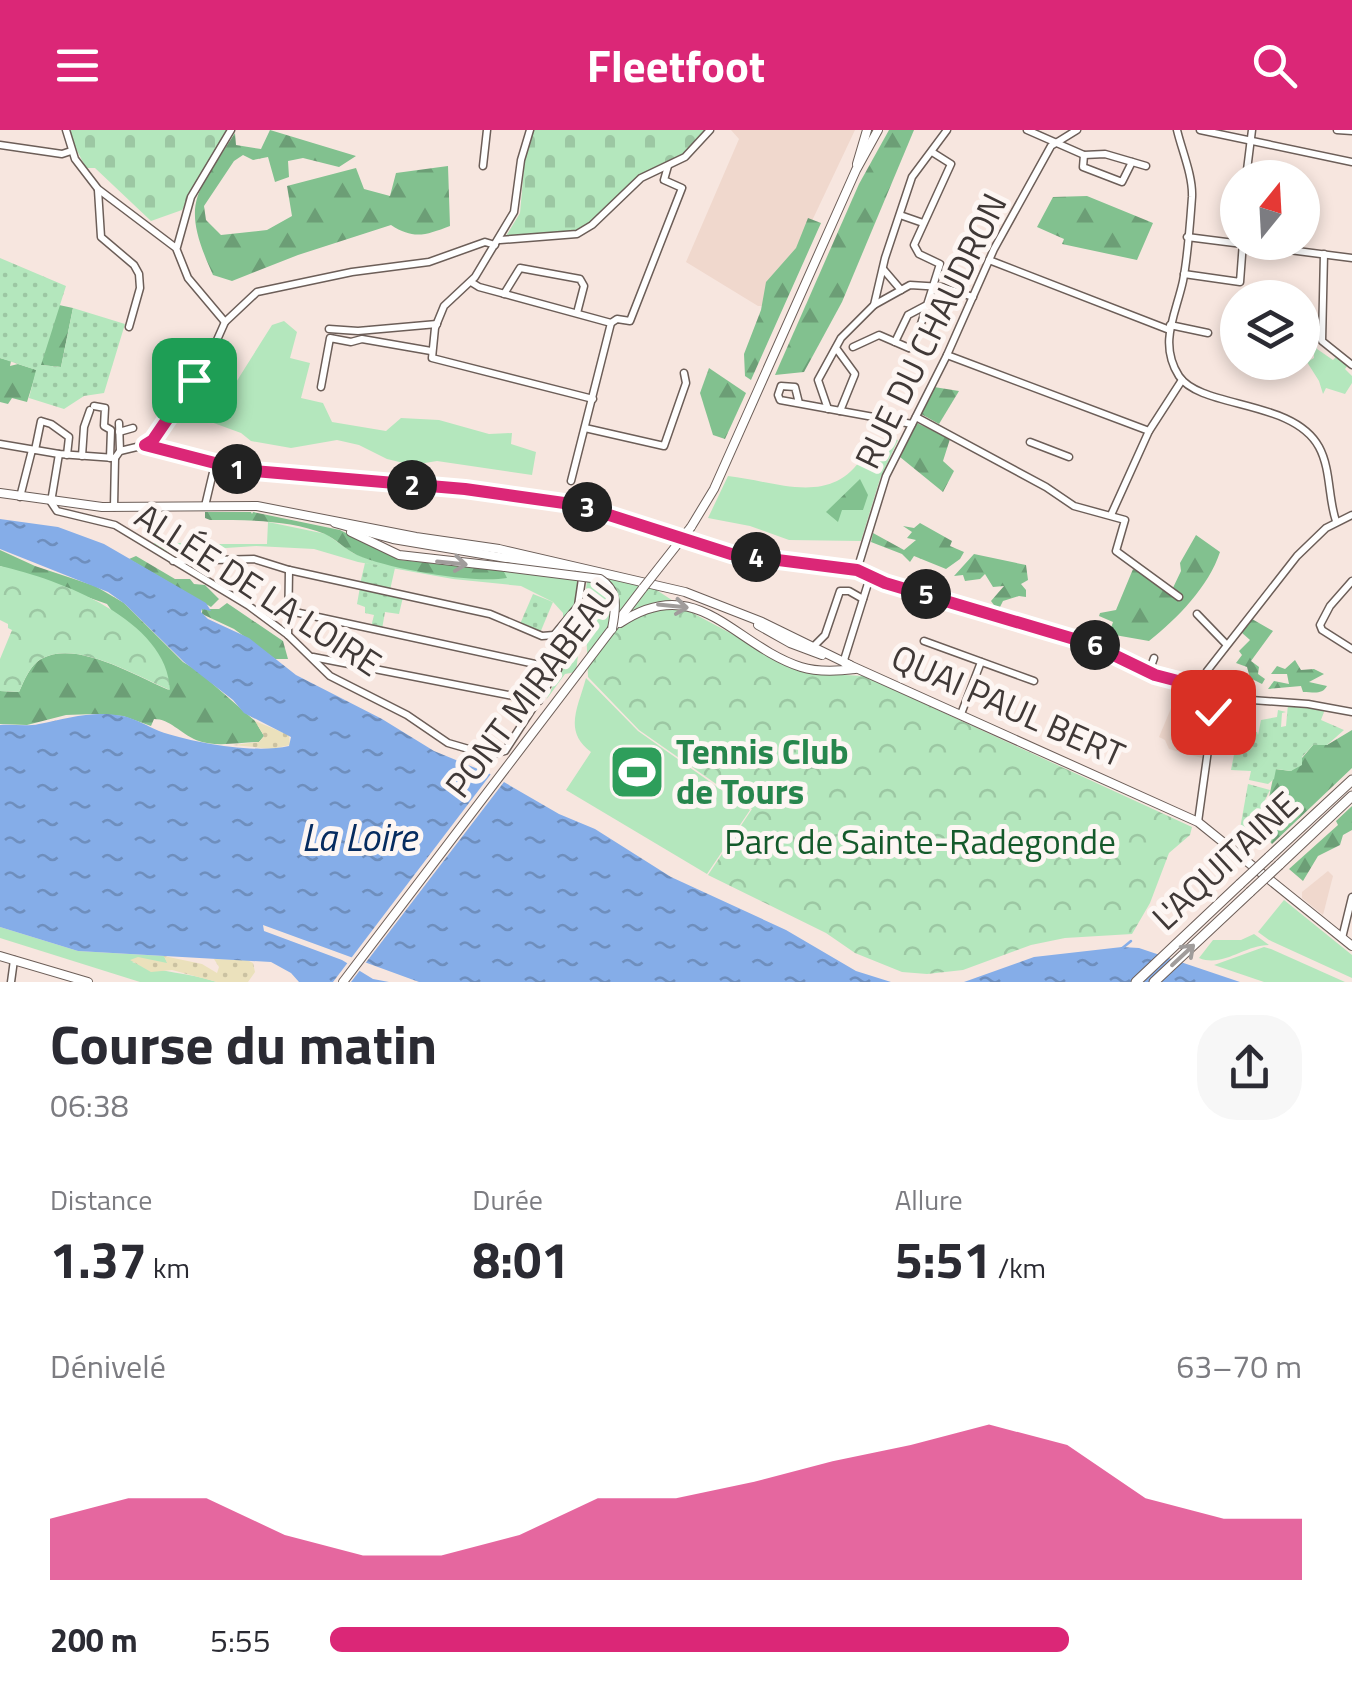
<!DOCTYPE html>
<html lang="fr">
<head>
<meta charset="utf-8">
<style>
  :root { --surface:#fff; --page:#f7f7f7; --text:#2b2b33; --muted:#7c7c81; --accent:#db2777 }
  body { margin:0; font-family:"Titillium Web",sans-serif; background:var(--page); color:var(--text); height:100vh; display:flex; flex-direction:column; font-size:38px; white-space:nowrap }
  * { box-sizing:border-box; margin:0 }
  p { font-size:32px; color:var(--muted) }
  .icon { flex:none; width:55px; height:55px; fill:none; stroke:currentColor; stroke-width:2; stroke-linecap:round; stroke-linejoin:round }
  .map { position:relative; height:852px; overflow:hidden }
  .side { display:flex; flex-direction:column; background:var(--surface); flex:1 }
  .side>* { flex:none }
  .needle { width:65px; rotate:18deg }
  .tools { position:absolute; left:1220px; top:30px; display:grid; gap:20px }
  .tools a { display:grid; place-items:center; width:100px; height:100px; border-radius:50%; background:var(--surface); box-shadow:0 5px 15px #0003; font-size:50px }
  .pin { position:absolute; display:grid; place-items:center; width:85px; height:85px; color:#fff; margin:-42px; border-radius:20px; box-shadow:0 5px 15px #0006 }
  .km { position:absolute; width:50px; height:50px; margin:-25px; border-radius:50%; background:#222; color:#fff; font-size:28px; line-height:50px; text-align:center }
  .round { display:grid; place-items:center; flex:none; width:105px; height:105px; border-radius:40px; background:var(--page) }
  .summary { display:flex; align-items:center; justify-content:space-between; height:170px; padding:0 50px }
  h1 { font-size:55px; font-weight:700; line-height:75px }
  .metrics { display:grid; grid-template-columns:repeat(3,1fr); gap:15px; height:170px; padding:10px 50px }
  .metrics div { display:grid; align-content:center }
  .metrics b { font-size:50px; font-weight:700 }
  .metrics small { font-size:28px; font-weight:400 }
  .metrics p { font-size:28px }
  .chart { height:280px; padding:20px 50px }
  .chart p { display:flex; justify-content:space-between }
  .chart svg { width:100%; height:180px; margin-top:10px; fill:var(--accent); opacity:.7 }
  ul { padding:0 50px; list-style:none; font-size:32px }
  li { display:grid; grid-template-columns:160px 120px 1fr; align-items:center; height:75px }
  li i { height:25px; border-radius:12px; background:var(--accent) }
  header { display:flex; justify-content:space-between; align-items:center; height:130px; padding:0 50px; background:var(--accent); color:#fff; font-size:45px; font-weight:700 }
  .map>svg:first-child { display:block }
</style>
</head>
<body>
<header><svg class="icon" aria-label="menu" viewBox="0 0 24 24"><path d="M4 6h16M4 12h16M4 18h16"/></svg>Fleetfoot<svg class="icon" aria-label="search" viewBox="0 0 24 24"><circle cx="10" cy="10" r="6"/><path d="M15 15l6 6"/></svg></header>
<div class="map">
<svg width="1352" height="852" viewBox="0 0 1352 852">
  <defs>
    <pattern id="forest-firs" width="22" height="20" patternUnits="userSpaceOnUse" patternTransform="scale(2.5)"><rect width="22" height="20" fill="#82c18f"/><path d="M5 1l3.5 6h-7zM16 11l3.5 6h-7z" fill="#6c9e76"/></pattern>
    <pattern id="sand-dots" width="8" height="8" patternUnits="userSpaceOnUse" patternTransform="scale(2.5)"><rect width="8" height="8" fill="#ebe1bc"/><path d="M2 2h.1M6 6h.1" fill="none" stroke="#cbc2a2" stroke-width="1.8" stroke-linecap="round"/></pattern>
    <pattern id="cemetery-stones" width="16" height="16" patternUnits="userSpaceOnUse" patternTransform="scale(2.5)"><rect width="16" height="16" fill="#b4e7bd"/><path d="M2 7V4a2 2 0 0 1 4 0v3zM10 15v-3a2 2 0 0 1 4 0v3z" fill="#9cc7a3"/></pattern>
    <pattern id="park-crowns" width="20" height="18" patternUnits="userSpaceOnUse" patternTransform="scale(2.5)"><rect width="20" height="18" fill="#b4e7bd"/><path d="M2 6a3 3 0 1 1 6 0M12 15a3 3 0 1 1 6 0" fill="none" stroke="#9cc7a3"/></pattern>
    <pattern id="garden-dots" width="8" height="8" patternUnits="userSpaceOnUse" patternTransform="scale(2.5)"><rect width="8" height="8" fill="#b4e7bd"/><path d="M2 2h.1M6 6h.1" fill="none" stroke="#9cc7a3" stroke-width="1.8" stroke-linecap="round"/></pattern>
    <pattern id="water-ripples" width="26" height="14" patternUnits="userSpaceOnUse" patternTransform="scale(2.5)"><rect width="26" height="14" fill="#85ade8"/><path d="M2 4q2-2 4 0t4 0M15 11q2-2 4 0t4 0" fill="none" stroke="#6e8ebd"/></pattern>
  </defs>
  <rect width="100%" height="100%" fill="#f7e6df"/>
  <g fill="#f0d8cd">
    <path d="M731,0H855L802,112L765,176H758L686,132L739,9Z"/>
    <path d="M1188,570L1209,581L1202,628L1169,619L1165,610L1159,607L1174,571L1185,576Z"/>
    <path d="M1328,741L1333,746L1323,785L1302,768V762Z"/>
  </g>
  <g fill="#b4e7bd">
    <path d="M284,191L297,202L290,228L310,233L301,268L323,273L332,292L386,301L401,288L439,290L489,304L512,303L511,314L536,322L532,345L437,331L412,335L387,329L359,315L337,310L291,318L251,311L241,303L211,292L272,195Z"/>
    <path d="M1314,212L1317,219L1333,230L1337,226L1348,235L1345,239L1352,246V253L1345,264L1326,258L1323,264L1319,251L1307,232L1314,228Z"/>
    <path d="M890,308L898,310L880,349L861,411L789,410L750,396L708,388L728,346C776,351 831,378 863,326L872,330L877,317Z"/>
    <path d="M268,392L326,404L353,423L371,430L444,445L481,448L503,440L580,447L575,476L563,490V483L553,472L521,456L453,449L358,432L314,419L256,416L165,422L154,417V413H187L190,418L203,417L202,414L207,409L210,414H267Z"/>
    <path d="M575,484L580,508L576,542L565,544L546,570L563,535L557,505Z"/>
    <path d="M586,548L638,601L750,680L707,744L566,660L591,622C563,601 578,578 586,548Z"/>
    <path d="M1284,770L1352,825V848L1269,810L1258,802Z"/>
    <path d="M0,797L78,821L164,826L168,834L132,832C160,843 188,842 217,852H140L0,808Z"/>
    <path d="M1254,804L1269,815C1244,815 1223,838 1199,828L1213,810H1241Z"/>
    <path d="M1264,817L1271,819L1345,852H1264L1214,835Z"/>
  </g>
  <g fill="url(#forest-firs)">
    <path d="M270,0L356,26L339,37L303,28L288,31L289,47L275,52L268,27L253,30L243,25L234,31L204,76L206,90L221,105L267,100L292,86L287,56L356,38L364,59L390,66L396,43L448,36L450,96C426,105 414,110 391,95L298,125L232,151L213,145C180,72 195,66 235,3L236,15L261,19Z"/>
    <path d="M889,0H914L842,172L804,242L775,245L859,54Z"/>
    <path d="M1087,66L1153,93L1137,130L1062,114L1064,109L1037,97L1053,67Z"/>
    <path d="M808,88L821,93L751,250L745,246L744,224L761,180L766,152L796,118Z"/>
    <path d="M59,175L73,178L61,237L40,235Z"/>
    <path d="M0,228L11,231L10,236L18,234L37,240L27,272L12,268L8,274L0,272Z"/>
    <path d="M709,238L746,263L725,309L713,305L700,263Z"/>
    <path d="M934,257L959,261L939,294L921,284Z"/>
    <path d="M917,293L950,309L943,331L954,341L943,362L900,327Z"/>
    <path d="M860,349L868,365L863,380H842L838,392L826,382Z"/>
    <path d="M205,382H251L252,384L253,382L340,400L400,430L503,440L507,448C474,454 389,439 357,425C346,420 336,409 325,404C290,390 247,390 210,390L205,388Z"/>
    <path d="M920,393L952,411L950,416L964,422L960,429L946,439L914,426L910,432L902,424L871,412L873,403L904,420L916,410L907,408L912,402L903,396L914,398Z"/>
    <path d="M1196,405L1220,422C1209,456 1177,489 1149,511L1109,504L1113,492L1099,486L1100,483L1116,480L1133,439L1171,462L1181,441L1180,433Z"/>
    <path d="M0,420L35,436L95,456L124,473L183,532L198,541L255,591L264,606L259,612C239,612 216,618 196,610C180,603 170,589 154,589L151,596L123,586L94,584L66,585L27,595L0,594V561L19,562C24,551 30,535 41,529C76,509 135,546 169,560L107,474L0,436Z"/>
    <path d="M974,424L1026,435L1028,450L1021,454L1026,460V467L1019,466L1003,471L1000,477L996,478L991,471L1004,456L993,457L985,444L980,449L965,451L963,445L954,446Z"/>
    <path d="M136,426L175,449H190L194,454L205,455L219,469L211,477L129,429Z"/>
    <path d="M227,473L283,511L288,529H275L234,499L202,484V479H219Z"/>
    <path d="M1252,489L1273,501L1251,531L1259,537L1258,544L1265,549L1262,554L1250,548L1247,537L1236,533L1242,525L1239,521L1250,510L1241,502Z"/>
    <path d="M1295,530L1301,540L1314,539L1324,544L1309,552L1327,556C1322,565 1314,562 1303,562L1301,556L1268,559L1274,551L1289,554L1287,544H1271L1277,536L1285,539Z"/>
    <path d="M1352,600V638L1272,714L1254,692L1268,672L1275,639L1291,641L1313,615H1327Z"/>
    <path d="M1352,676V700L1343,705L1340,715L1318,726L1303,751L1289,739L1338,695L1336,691Z"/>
  </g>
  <g fill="url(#sand-dots)">
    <path d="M255,591L289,605L290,615L272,619L233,615L259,612L264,606Z"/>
    <path d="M164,826L202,834L217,843L219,837L214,829L247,830L253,833L255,842L248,852H217L172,840L151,842L130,830L138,827L167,833Z"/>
  </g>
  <g fill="url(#cemetery-stones)">
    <path d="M71,0H228L182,80L151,91L95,38H86L71,9Z"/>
    <path d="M534,0H707L684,24L640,46L595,90L577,101L506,106L520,83L525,27Z"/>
  </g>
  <g fill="url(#park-crowns)">
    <path d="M0,436C59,449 168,490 170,560C136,546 76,509 41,529C30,535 24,551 19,562L0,561V529L12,500L8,498V494L0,490Z"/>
    <path d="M611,449L655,459L687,480L805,543L864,546L1192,697L1190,705L1169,723L1150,773L1132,804L1065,808L1031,815L963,840L927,844L902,842L855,823L826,803L708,745L752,679L639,600L588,547L585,468L587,450Z"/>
  </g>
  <g fill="url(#garden-dots)">
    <path d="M0,128L66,156L41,235L61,237L73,178L125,194L104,263L84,266L64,279L29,268L36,240L0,228Z"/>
    <path d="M365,433L395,438L390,460L360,454Z"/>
    <path d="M360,457L403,467L399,484L385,482L382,499L371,497L374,485L365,483V477L357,474Z"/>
    <path d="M533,464L553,472L540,503L520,494Z"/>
    <path d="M1288,574L1325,579L1321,590L1344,600L1327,615H1313L1302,627V635L1291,641L1276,639L1274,649L1268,654L1249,650L1251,641L1231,640L1239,599L1257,602L1258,605L1261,590L1277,587L1278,580L1286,582L1282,583L1281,597L1286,596Z"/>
    <path d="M1248,654L1270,660L1257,686L1238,710Z"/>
  </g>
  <g fill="url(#water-ripples)">
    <path d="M0,389L58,397L104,414L206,473L211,481L202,479L201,482L208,489L249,508L296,545L382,589L434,621L490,644L559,684L595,699L671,747L786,800L856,841L891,852H419L263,795L264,801L342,830L373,849L389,852H299L291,843L271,832L78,821L0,797V595C13,594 26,597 39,594C67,588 94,580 123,586C136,589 147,596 159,601C193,613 255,624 289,616L291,607L244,583L233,570L184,532L125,474L108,462L0,419Z"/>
    <path d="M1122,817L1139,818L1240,852H964L1034,827Z"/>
  </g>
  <path fill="#f7e6df" d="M494,640L507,648L351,852H333Z"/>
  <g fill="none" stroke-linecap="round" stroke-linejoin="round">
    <path stroke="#85ade8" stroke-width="2.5" d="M1120,820L1131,811"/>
    <g stroke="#6c5e58" stroke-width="9">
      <g id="minor">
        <path d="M66,0L75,29L98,59L176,118L188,148L225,192"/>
        <path d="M530,0L521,30L514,82L475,147L444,176L435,198L432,228L593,269"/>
        <path d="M1027,0L1084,25L1105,24L1146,36"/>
        <path d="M1177,0C1182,21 1193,46 1192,67C1190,94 1188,125 1183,151C1176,184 1158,213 1179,246C1201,279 1293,269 1319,317C1331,339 1328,368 1336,391"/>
        <path d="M1200,0L1352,32"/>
        <path d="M1337,0L1352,1"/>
        <path d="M0,15L62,24L71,21"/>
        <path d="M1084,25L1083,37L1122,52L1132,32"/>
        <path d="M483,36L487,0"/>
        <path d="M1246,48L1252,0"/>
        <path d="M98,60L101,107L134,135L139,144L140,158L129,197"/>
        <path d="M900,85L923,93"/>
        <path d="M1187,107L1352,128"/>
        <path d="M500,110L577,104L592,95L641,48L685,27L710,0"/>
        <path d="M177,117L191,67L231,0"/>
        <path d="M1324,124L1322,211L1352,235"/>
        <path d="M989,130L1167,199"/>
        <path d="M883,139L901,160"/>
        <path d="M1184,144L1240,152L1243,112"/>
        <path d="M471,152L479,157L611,193L571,351"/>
        <path d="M504,164L520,138L580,149L584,156L577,183"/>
        <path d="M874,175L910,155L942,157L973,167"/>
        <path d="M611,193L617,189L630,191L682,58L664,50L668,36"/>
        <path d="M1170,195L1208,203"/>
        <path d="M329,199L358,201L437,194"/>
        <path d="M1302,199H1321"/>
        <path d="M895,212L908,185L925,176"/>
        <path d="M853,217L879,205L909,218L920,197L940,134L919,124L914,115L951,34L932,22"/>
        <path d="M836,218L855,244L840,281"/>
        <path d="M947,225L1149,301"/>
        <path d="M321,257L330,208L351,212L362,209L431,221"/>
        <path d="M799,273L795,257L781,256L778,265L780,270L912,294"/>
        <path d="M94,276L105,278L104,296L111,300L110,328"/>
        <path d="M828,279L818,250L841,208L874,175L885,128L912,47L947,0"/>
        <path d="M916,287L1046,357L1074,376L1125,390L1116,421L1179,467"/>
        <path d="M119,293L120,321"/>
        <path d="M585,298L664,316L686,253L684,243"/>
        <path d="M119,302L133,298"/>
        <path d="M1030,312L1069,327"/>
        <path d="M0,314L59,324L115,328"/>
        <path d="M145,315L242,340L465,359L579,375L731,424L857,440L885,453L1091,514L1155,545L1205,558"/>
        <path d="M35,320L41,291L51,294L69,307L67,325"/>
        <path d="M59,324L51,372L57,381L115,395L249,476L288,505L330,546L407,585L448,613L489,625L505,621L558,539L559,532L554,505L578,476L583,442"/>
        <path d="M82,326L84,297L90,280"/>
        <path d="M115,328L120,321L145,315L153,309L209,228L225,192L257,162L352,142L429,132L485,112L495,115"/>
        <path d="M20,367L32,320"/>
        <path d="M205,376L215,334"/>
        <path d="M114,377L115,328"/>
        <path d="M1111,385L1149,301L1182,250"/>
        <path d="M173,431L254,429L289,440L490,484L542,506L554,505"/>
        <path d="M857,440L886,346L947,225L994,119L1051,16L1077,0"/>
        <path d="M1352,451L1330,476L1320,495L1322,500L1352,519"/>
        <path d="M290,481L558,539"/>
        <path d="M1197,484L1226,514"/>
        <path d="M288,505L289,440"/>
        <path d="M924,511L1034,551"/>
        <path d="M814,516L825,505L840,461H849L863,469"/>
        <path d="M313,527L539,571"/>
        <path d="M844,530L870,447"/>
        <path d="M1149,542L1154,528"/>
        <path d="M1211,567L1308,574L1352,582"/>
        <path d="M961,584L981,532"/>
        <path d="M1198,692L1214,577L1204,555L1207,541L1297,426L1326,398L1352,385"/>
        <path d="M1342,808L1352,767"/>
        <path d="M11,852L14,830"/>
      </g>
    </g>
    <g stroke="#6c5e58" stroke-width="10">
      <g id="major">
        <path d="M857,34L867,0"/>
        <path d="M0,363L102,377L257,376L416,407L499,419L685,462L762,492L850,535"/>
        <path d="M335,393L393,409L571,439"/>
        <path d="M691,397L714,359L856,40L878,0"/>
        <path d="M351,402L399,425L505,437"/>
        <path d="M620,493C698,441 733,515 801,537C817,542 839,541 855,539"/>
        <path d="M758,495L790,513L822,525"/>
        <path d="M845,533L1198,692L1352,816"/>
        <path d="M0,826L88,852"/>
        <path d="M343,852L643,458"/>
      </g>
    </g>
    <g stroke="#6c5e58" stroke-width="11">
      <g id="highway">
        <path d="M1269,727L1352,650"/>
        <path d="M1279,735L1352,666"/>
        <path d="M1136,852L1240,754"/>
        <path d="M1154,852L1250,762"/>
      </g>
    </g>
    <use href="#minor" stroke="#fff" stroke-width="6"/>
    <use href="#major" stroke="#fff" stroke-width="8"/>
    <use href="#highway" stroke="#fff" stroke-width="9"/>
    <g stroke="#6c5e58" stroke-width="10" stroke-linecap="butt">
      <g id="major-bridge">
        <path d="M505,437L600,449C619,461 616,478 612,499"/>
        <path d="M643,458L691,397"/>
      </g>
    </g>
    <g stroke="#6c5e58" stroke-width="11" stroke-linecap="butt">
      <g id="highway-bridge">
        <path d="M1240,754L1269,727"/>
        <path d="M1250,762L1279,735"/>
      </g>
    </g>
    <use href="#major-bridge" stroke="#fff" stroke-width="8"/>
    <use href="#highway-bridge" stroke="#fff" stroke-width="9"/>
  </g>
  <defs><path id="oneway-shaft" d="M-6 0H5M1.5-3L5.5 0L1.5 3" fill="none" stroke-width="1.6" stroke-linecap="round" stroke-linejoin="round" transform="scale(2.5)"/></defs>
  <g stroke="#a09c9b">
    <use href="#oneway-shaft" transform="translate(452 433) rotate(6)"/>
    <use href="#oneway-shaft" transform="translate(673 476) rotate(6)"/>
    <use href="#oneway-shaft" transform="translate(1183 825) rotate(-43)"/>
  </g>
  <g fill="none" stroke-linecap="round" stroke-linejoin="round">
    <g stroke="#fff" stroke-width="20">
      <path id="route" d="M194,250L153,310L145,315L242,340L465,359L578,375L731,424L857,440L885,453L1091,514L1155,545L1205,558L1214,573L1213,582"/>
    </g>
    <use href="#route" stroke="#db2777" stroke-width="12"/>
  </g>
  <defs>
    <g id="stadium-square" transform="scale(2.875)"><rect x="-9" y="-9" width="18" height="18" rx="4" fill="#2e9e5b" stroke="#fdf6f3"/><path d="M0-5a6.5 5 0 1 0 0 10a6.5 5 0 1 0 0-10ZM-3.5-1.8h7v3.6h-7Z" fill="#fff"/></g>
  </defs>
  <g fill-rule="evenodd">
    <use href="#stadium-square" x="637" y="642"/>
  </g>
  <g text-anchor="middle" stroke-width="10" stroke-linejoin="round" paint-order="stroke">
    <g font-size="35" fill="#403937" stroke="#fdf6f3">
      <text transform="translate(931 201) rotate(-64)" y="12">RUE DU CHAUDRON</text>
      <text transform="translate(258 460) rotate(33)" y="12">ALLÉE DE LA LOIRE</text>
      <text transform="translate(531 560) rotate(-53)" y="12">PONT MIRABEAU</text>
      <text transform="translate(1008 576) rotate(24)" y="12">QUAI PAUL BERT</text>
      <text transform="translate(1225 731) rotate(-43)" y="12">L'AQUITAINE</text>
    </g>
    <g font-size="35" font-weight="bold" fill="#27864d" stroke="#fdf6f3" text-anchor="start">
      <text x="676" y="634">Tennis Club<tspan x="676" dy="40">de Tours</tspan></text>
    </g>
    <g font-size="35" fill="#145a2b" stroke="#fdf6f3">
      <text x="920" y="724">Parc de Sainte-Radegonde</text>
    </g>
    <g font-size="38" font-style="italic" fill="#062c60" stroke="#fdf6f3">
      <text x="359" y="721">La Loire</text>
    </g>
  </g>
</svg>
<div class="tools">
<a><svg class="needle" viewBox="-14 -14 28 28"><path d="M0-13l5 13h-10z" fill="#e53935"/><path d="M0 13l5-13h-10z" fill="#7c7c81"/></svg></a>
<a><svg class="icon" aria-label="layers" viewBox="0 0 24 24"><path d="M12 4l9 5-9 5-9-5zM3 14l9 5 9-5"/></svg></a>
</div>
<div class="pin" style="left:194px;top:250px;background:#1e9e55"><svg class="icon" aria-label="arrive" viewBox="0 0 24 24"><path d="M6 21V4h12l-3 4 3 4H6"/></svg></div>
<div class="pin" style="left:1213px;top:582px;background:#d93025"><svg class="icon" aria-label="check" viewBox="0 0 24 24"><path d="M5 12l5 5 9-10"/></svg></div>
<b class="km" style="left:237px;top:339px">1</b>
<b class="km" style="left:412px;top:355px">2</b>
<b class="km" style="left:587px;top:377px">3</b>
<b class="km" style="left:756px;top:427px">4</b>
<b class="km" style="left:926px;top:464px">5</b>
<b class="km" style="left:1095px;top:515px">6</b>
</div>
<section class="side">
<div class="summary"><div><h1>Course du matin</h1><p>06:38</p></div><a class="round"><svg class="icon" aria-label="share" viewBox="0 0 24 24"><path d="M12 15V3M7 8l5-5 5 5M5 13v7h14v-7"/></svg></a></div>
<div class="metrics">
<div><p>Distance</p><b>1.37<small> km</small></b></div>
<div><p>Durée</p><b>8:01</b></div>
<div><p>Allure</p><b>5:51<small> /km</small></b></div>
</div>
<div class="chart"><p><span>Dénivelé</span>63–70 m</p>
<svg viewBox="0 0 160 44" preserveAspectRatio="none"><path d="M0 44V29L10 24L20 24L30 33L40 38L50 38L60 33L70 24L80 24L90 20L100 15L110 11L120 6L130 11L140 24L150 29L160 29V44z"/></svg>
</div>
<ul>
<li><b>200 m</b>5:55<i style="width:76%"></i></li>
</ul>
</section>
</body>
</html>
